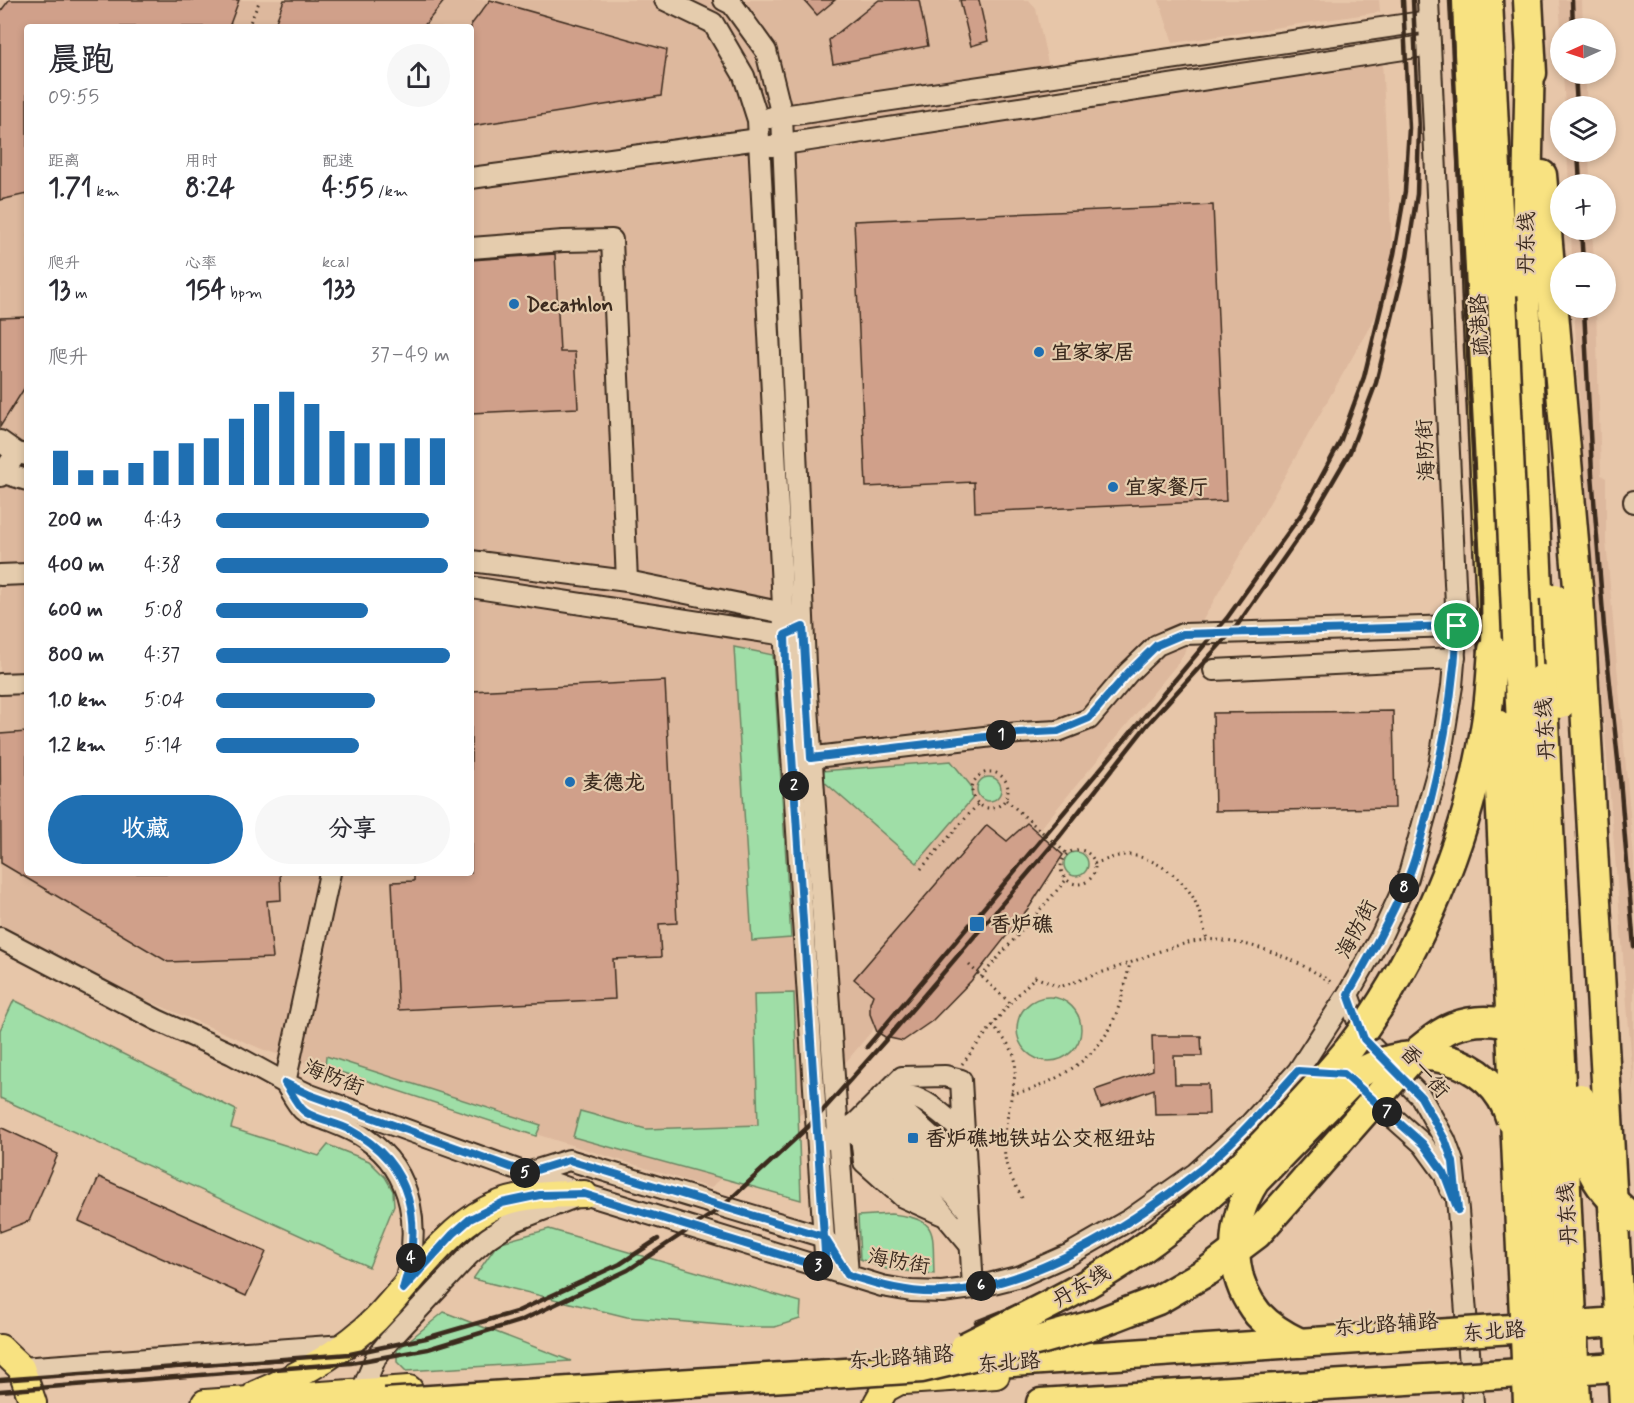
<!DOCTYPE html>
<html lang="zh">
<head>
<meta charset="utf-8">
<style>
  :root { --surface:#fff; --page:#f7f7f7; --text:#2b2b33; --muted:#7c7c81; --accent:#1f6fb2 }
  body { margin:0; font-family:Mynerve,"LXGW WenKai TC",sans-serif; background:var(--page); color:var(--text); height:100vh; display:flex; flex-direction:column; font-size:22px; white-space:nowrap }
  * { box-sizing:border-box; margin:0 }
  p { font-size:20px; color:var(--muted) }
  .icon { flex:none; width:33px; height:33px; fill:none; stroke:currentColor; stroke-width:2; stroke-linecap:round; stroke-linejoin:round }
  .map { position:relative; flex:1; overflow:hidden }
  .details { position:absolute; left:24px; top:24px; width:450px; height:852px; display:flex; flex-direction:column; background:var(--surface); border-radius:6px; box-shadow:0 3px 9px #0003 }
  .details>* { flex:none }
  .needle { width:39px; rotate:267deg }
  .buttons { position:absolute; left:1550px; top:18px; display:grid; gap:12px }
  .buttons a { display:grid; place-items:center; width:66px; height:66px; border-radius:50%; background:var(--surface); box-shadow:0 3px 9px #0003; font-size:30px }
  .pin { position:absolute; display:grid; place-items:center; width:51px; height:51px; color:#fff; margin:-26px; border:3px solid #fff; border-radius:50%; box-shadow:0 2px 6px #0007 }
  .km { position:absolute; width:30px; height:30px; margin:-15px; border-radius:50%; background:#222; color:#fff; font-size:16px; line-height:30px; text-align:center }
  .round { display:grid; place-items:center; flex:none; width:63px; height:63px; border-radius:32px; background:var(--page) }
  .overview { display:flex; align-items:center; justify-content:space-between; height:102px; padding:0 24px }
  h1 { font-size:33px; font-weight:700; line-height:45px }
  .figures { display:grid; grid-template-columns:repeat(3,1fr); gap:9px; height:102px; padding:6px 24px }
  .figures div { display:grid; align-content:center }
  .figures b { font-size:26px; font-weight:700 }
  .figures small { font-size:16px; font-weight:400 }
  .figures p { font-size:16px }
  .chart { height:168px; padding:12px 24px }
  .chart p { display:flex; justify-content:space-between }
  .chart svg { width:100%; height:108px; margin-top:6px; stroke:var(--accent); stroke-width:6 }
  .button { display:flex; gap:12px; margin-top:auto; padding:12px 24px }
  .button a { flex:1; height:69px; border-radius:36px; background:var(--accent); color:#fff; font-size:24px; font-weight:700; line-height:69px; text-align:center }
  .button a+a { background:var(--page); color:var(--text) }
  ul { padding:0 24px; list-style:none; font-size:20px }
  li { display:grid; grid-template-columns:96px 72px 1fr; align-items:center; height:45px }
  li i { height:15px; border-radius:8px; background:var(--accent) }
  .map>svg:first-child { display:block }
</style>
</head>
<body>
<div class="map">
<svg width="1634" height="1403" viewBox="0 0 1634 1403">
  <rect width="100%" height="100%" fill="#e7c6a9"/>
  <filter id="ink" filterUnits="userSpaceOnUse"><feTurbulence type="fractalNoise" baseFrequency=".0167" numOctaves="2"/><feDisplacementMap in="SourceGraphic" scale="12" xChannelSelector="R" yChannelSelector="G"/><feConvolveMatrix kernelMatrix="1 2 1 2 8 2 1 2 1" color-interpolation-filters="sRGB"/></filter>
  <g filter="url(#ink)">
    <g fill="#ddb89d" fill-rule="evenodd">
      <path d="M0,0H1029L1036,9L1055,95L1382,60L1394,284L1179,662L806,1110L710,1188L264,1050L0,938ZM27,27H471V873H27Z"/>
      <path d="M1159,0H1379L1380,12L1173,43Z"/>
      <path d="M1559,0H1582L1583,28H1561Z"/>
      <path d="M1563,74H1585L1587,106H1565Z"/>
      <path d="M1567,152H1589L1590,184H1569Z"/>
      <path d="M1571,230H1592L1594,262H1572Z"/>
      <path d="M1574,308H1596L1601,475L1606,478V541L1634,859V1090L1584,477Z"/>
    </g>
    <g fill="#9fdea7" stroke="#6d8462" stroke-width="1.5">
      <path d="M734,647L773,655L791,938L752,941Z"/>
      <path d="M951,761L971,786L972,799L917,863L821,779V771Z"/>
      <circle cx="989" cy="789" r="12"/>
      <circle cx="1076" cy="864" r="12"/>
      <path d="M794,993L801,1200L573,1137L580,1111L646,1129L758,1125L754,994Z"/>
      <circle cx="1049" cy="1029" r="32"/>
      <path d="M14,1000L236,1110L231,1128L319,1156L328,1145L369,1161L385,1177L393,1191L394,1205L369,1267L0,1098V1030Z"/>
      <path d="M326,1056L541,1125L536,1136L325,1067Z"/>
      <path d="M891,1214C940,1219 932,1231 934,1274L886,1269L860,1259L858,1216Z"/>
      <path d="M549,1229L801,1302L800,1319L775,1327H746L627,1317L473,1279L498,1243Z"/>
      <path d="M444,1312L571,1361L406,1371L397,1362V1350Z"/>
    </g>
    <g fill="#d0a08a" stroke="#3b2a1e" stroke-width="1.5">
      <path d="M9,0H239L229,27H27V194L0,200V12Z"/>
      <path d="M284,0H445L423,27H274Z"/>
      <path d="M490,0L667,50L661,96L471,126V25Z"/>
      <path d="M804,0H835L817,15Z"/>
      <path d="M879,0H919L928,46L833,64L829,40Z"/>
      <path d="M960,0H979L988,41L971,46Z"/>
      <path d="M1213,205L1226,501L975,512L974,482L866,487L854,221Z"/>
      <path d="M555,254L560,352H575L578,408L471,413V260Z"/>
      <path d="M27,317V384L0,427V318Z"/>
      <path d="M665,681L677,923L659,924L661,957L613,959L615,999L398,1010L392,882L414,881V873H471V691Z"/>
      <path d="M1393,711L1395,808L1215,811L1213,713Z"/>
      <path d="M27,732V873H280L281,900L267,901L273,958L168,962L1,863L0,734Z"/>
      <path d="M1027,823L1063,855L1030,906L971,981L932,1021L903,1041L885,1037L877,1032L870,1014V1003L873,995L854,979L987,825L1007,841Z"/>
      <path d="M1152,1036H1201L1202,1056H1174L1175,1084H1208L1209,1114L1155,1115L1154,1089L1101,1108L1095,1090L1153,1070Z"/>
      <path d="M0,1127L58,1154L29,1221L0,1232Z"/>
      <path d="M99,1177L266,1252L246,1296L79,1221Z"/>
    </g>
    <g fill="none" stroke-linecap="round" stroke-linejoin="round">
      <g stroke="#3b2a1e" stroke-width="24">
        <g id="minor">
          <path d="M665,0L713,23L744,76L758,120L786,665L826,1269"/>
          <path d="M724,0L732,4L766,51L782,116L805,665L848,1275"/>
          <path d="M769,118L1429,21"/>
          <path d="M771,146L1430,45"/>
          <path d="M471,178L759,139"/>
          <path d="M471,248L563,241L612,240L627,581"/>
          <path d="M0,441L17,453L27,455"/>
          <path d="M0,472L27,480"/>
          <path d="M0,476L17,453"/>
          <path d="M1634,501V502"/>
          <path d="M471,561L627,581L784,613L803,627L785,635L471,587"/>
          <path d="M0,575L27,574"/>
          <path d="M1214,670L1455,658"/>
          <path d="M0,684L27,683"/>
          <path d="M799,759L1018,733L1058,731L1089,719L1128,673L1157,645L1183,634L1457,626"/>
          <path d="M0,938L157,1020L232,1054L285,1083L310,1095L584,1194L882,1286L911,1291L942,1292L973,1288L1021,1276L1070,1254L1129,1220L1196,1173L1249,1125L1298,1071L1348,994L1381,936L1408,878L1439,766L1452,686L1457,626L1428,0"/>
          <path d="M1348,994L1364,1039L1421,1097L1445,1140L1453,1162L1458,1210L1473,1403"/>
          <path d="M1343,1073L1423,1144L1444,1173L1450,1189"/>
          <path d="M285,1083C291,1092 296,1103 303,1110C308,1115 318,1117 324,1119C339,1125 354,1130 366,1139C415,1172 421,1232 404,1284"/>
          <path d="M285,1083L330,873"/>
          <path d="M880,1098C918,1086 937,1111 964,1133"/>
          <path d="M878,1110L888,1109L904,1112L965,1167"/>
          <path d="M866,1118H876L895,1123L966,1186"/>
          <path d="M856,1123L870,1125L881,1130L954,1194L968,1211"/>
          <path d="M845,1131L861,1137L893,1162L927,1194L970,1245"/>
          <path d="M861,1137L864,1162L903,1197L941,1214"/>
          <path d="M830,1139L856,1123L902,1077L945,1076L961,1080L973,1288"/>
          <path d="M527,1173L569,1160L824,1237L831,1248"/>
          <path d="M21,1368L344,1345"/>
          <path d="M362,1403L361,1393L376,1357L389,1341L469,1255L488,1238L512,1222L573,1198"/>
        </g>
      </g>
      <g stroke="#3b2a1e" stroke-width="30">
        <g id="major">
          <path d="M0,1348L21,1368L33,1403"/>
          <path d="M904,1381L996,1375"/>
          <path d="M256,1394C299,1376 343,1352 376,1319C409,1285 444,1232 486,1210C517,1193 551,1195 584,1194"/>
          <path d="M205,1403L409,1389"/>
          <path d="M877,1403L885,1389L898,1382"/>
        </g>
      </g>
      <g stroke="#3b2a1e" stroke-width="33">
        <g id="highway">
          <path d="M1467,0L1477,297L1493,650"/>
          <path d="M1488,0L1502,296"/>
          <path d="M1528,0L1532,73"/>
          <path d="M1530,55L1525,295L1542,679"/>
          <path d="M1542,175L1579,598"/>
          <path d="M968,1365L1176,1351"/>
          <path d="M1041,1403L1181,1394"/>
        </g>
      </g>
      <g stroke="#3b2a1e" stroke-width="3" stroke-dasharray="1.5 4.5" stroke-linecap="butt">
        <path d="M248,27L260,0"/>
        <circle cx="990" cy="790" r="18"/>
        <path d="M1006,800L1066,853"/>
        <circle cx="1078" cy="867" r="17"/>
        <path d="M1094,863C1105,861 1116,855 1126,855C1152,855 1182,877 1194,899C1200,912 1203,926 1207,939"/>
        <path d="M921,869L978,804"/>
        <path d="M981,977L1066,880"/>
        <path d="M1010,1003L1035,977L1060,987L1129,963"/>
        <path d="M992,1025C1017,1054 1019,1054 1012,1093"/>
        <path d="M962,1064L1010,1003L968,964"/>
        <path d="M1022,1198C1018,1189 1012,1181 1009,1172C999,1149 1008,1116 1012,1093C1032,1091 1043,1085 1060,1076C1110,1047 1118,1017 1130,963C1153,953 1180,943 1205,940C1211,939 1218,940 1224,941C1265,945 1300,962 1334,984"/>
      </g>
      <use href="#minor" stroke="#e5ccad" stroke-width="20"/>
      <use href="#major" stroke="#f8e281" stroke-width="26"/>
      <use href="#highway" stroke="#f8e281" stroke-width="28"/>
      <g stroke="#3b2a1e" stroke-width="4.5">
        <path d="M1572,0L1573,28"/>
        <path d="M1575,74L1577,106"/>
        <path d="M1578,152L1580,184"/>
        <path d="M1581,230L1583,262"/>
        <path d="M1584,308L1592,474L1604,627L1620,779L1634,947"/>
        <path d="M867,1047L1227,618L1302,513L1340,442L1364,377L1394,254L1405,191L1409,128L1403,0"/>
        <path d="M976,1322C1106,1273 1227,1203 1320,1098C1346,1068 1362,1034 1381,1000C1434,898 1469,789 1478,674C1481,645 1480,616 1480,587L1450,0"/>
        <path d="M0,1380L350,1354L426,1338L516,1312L620,1264L658,1239"/>
        <path d="M0,1391L351,1363L428,1349L520,1321L628,1270L721,1208L809,1126L892,1033L1059,837L1147,725L1236,627L1311,519L1350,452L1376,383L1407,257L1417,194L1419,129L1413,0"/>
      </g>
      <g stroke="#3b2a1e" stroke-width="33" stroke-linecap="butt">
        <g id="highway-bridge">
          <path d="M1502,296L1551,1403"/>
          <path d="M1555,598L1561,704"/>
          <path d="M1579,598L1624,1403"/>
          <path d="M1542,679L1576,1403"/>
          <path d="M1497,724L1528,1403"/>
          <path d="M1580,1098C1583,1155 1586,1182 1634,1219"/>
          <path d="M1300,1343C1285,1336 1270,1327 1258,1314C1227,1276 1229,1221 1255,1181L1359,1074C1411,1038 1493,1056 1511,1120"/>
          <path d="M965,1347C1024,1317 1085,1289 1139,1251C1192,1214 1237,1172 1281,1125C1304,1100 1328,1075 1349,1049C1418,959 1470,836 1486,723C1490,699 1491,674 1493,650"/>
          <path d="M1176,1351L1634,1321"/>
          <path d="M1181,1394L1634,1366"/>
          <path d="M385,1403L922,1368L1040,1340L1096,1324L1158,1300L1208,1271L1257,1234L1419,1050C1429,1042 1440,1032 1453,1027C1485,1015 1525,1021 1545,1050C1553,1061 1557,1075 1561,1088"/>
        </g>
      </g>
      <use href="#highway-bridge" stroke="#f8e281" stroke-width="28"/>
    </g>
  </g>
  <g fill="none" stroke-linecap="round" stroke-linejoin="round" filter="url(#ink)">
    <g stroke="#fff" stroke-width="12">
      <path id="route" d="M1457,626L1183,634L1157,645L1128,673L1089,718L1058,731L1018,733L811,758L803,627L785,635L786,665L824,1237L826,1269L584,1194L540,1195L502,1203L470,1219L453,1234L403,1289C423,1225 414,1164 350,1130C338,1123 312,1119 303,1110C296,1103 291,1092 285,1083L310,1095L527,1173L569,1160L824,1237L848,1275C879,1285 909,1294 942,1292C1030,1288 1128,1227 1195,1174C1234,1144 1266,1106 1298,1071L1344,1074L1423,1144L1444,1173L1458,1210L1453,1162L1445,1140L1421,1097L1364,1039L1348,994C1369,957 1390,920 1407,880C1417,857 1423,830 1429,806C1444,747 1454,687 1457,626"/>
    </g>
    <use href="#route" stroke="#1f6fb2" stroke-width="8"/>
  </g>
  <g fill="#1f6fb2" stroke="#e5ccad" stroke-width="2">
    <circle cx="514" cy="304" r="6"/>
    <circle cx="1039" cy="352" r="6"/>
    <circle cx="1113" cy="487" r="6"/>
    <circle cx="570" cy="782" r="6"/>
    <rect x="969" y="916" width="16" height="16" rx="3"/>
    <rect x="907" y="1132" width="12" height="12" rx="3"/>
  </g>
  <g text-anchor="middle" stroke-width="4.5" stroke-linejoin="round" paint-order="stroke">
    <g font-size="21" fill="#3b2a1e" stroke="#e5ccad">
      <text transform="translate(1526 243) rotate(-89)" y="7">丹东线</text>
      <text transform="translate(1479 325) rotate(-93)" y="7">疏港路</text>
      <text transform="translate(1425 450) rotate(-93)" y="7">海防街</text>
      <text transform="translate(1545 729) rotate(-93)" y="7">丹东线</text>
      <text transform="translate(1356 929) rotate(-62)" y="7">海防街</text>
      <text transform="translate(1425 1071) rotate(49)" y="7">香一街</text>
      <text transform="translate(334 1077) rotate(21)" y="7">海防街</text>
      <text transform="translate(1567 1214) rotate(-93)" y="7">丹东线</text>
      <text transform="translate(899 1261) rotate(10)" y="7">海防街</text>
      <text transform="translate(1081 1286) rotate(-30)" y="7">丹东线</text>
      <text transform="translate(1386 1324) rotate(-4)" y="7">东北路辅路</text>
      <text transform="translate(1494 1331) rotate(-4)" y="7">东北路</text>
      <text transform="translate(901 1357) rotate(-4)" y="7">东北路辅路</text>
      <text transform="translate(1009 1362) rotate(-4)" y="7">东北路</text>
    </g>
    <g font-size="21" font-weight="bold" fill="#3b2a1e" stroke="#e5ccad" text-anchor="start">
      <text x="526" y="311">Decathlon</text>
      <text x="1051" y="359">宜家家居</text>
      <text x="1125" y="494">宜家餐厅</text>
      <text x="582" y="789">麦德龙</text>
      <text x="990" y="931">香炉礁</text>
      <text x="925" y="1145">香炉礁地铁站公交枢纽站</text>
    </g>
  </g>
</svg>
<div class="buttons">
<a><svg class="needle" viewBox="-14 -14 28 28"><path d="M0-13l5 13h-10z" fill="#e53935"/><path d="M0 13l5-13h-10z" fill="#7c7c81"/></svg></a>
<a><svg class="icon" aria-label="layers" viewBox="0 0 24 24"><path d="M12 4l9 5-9 5-9-5zM3 14l9 5 9-5"/></svg></a>
<a>+</a>
<a>−</a>
</div>
<div class="pin" style="left:1457px;top:626px;background:#1e9e55"><svg class="icon" aria-label="arrive" viewBox="0 0 24 24"><path d="M6 21V4h12l-3 4 3 4H6"/></svg></div>
<b class="km" style="left:1001px;top:735px">1</b>
<b class="km" style="left:794px;top:786px">2</b>
<b class="km" style="left:818px;top:1266px">3</b>
<b class="km" style="left:411px;top:1258px">4</b>
<b class="km" style="left:525px;top:1173px">5</b>
<b class="km" style="left:981px;top:1286px">6</b>
<b class="km" style="left:1387px;top:1112px">7</b>
<b class="km" style="left:1404px;top:888px">8</b>
<section class="details">
<div class="overview"><div><h1>晨跑</h1><p>09:55</p></div><a class="round"><svg class="icon" aria-label="share" viewBox="0 0 24 24"><path d="M12 15V3M7 8l5-5 5 5M5 13v7h14v-7"/></svg></a></div>
<div class="figures">
<div><p>距离</p><b>1.71<small> km</small></b></div>
<div><p>用时</p><b>8:24</b></div>
<div><p>配速</p><b>4:55<small> /km</small></b></div>
</div>
<div class="figures">
<div><p>爬升</p><b>13<small> m</small></b></div>
<div><p>心率</p><b>154<small> bpm</small></b></div>
<div><p>kcal</p><b>133</b></div>
</div>
<div class="chart"><p><span>爬升</span>37–49 m</p>
<svg viewBox="0 0 160 44" preserveAspectRatio="none"><path d="M5 44V30M15 44V38M25 44V38M35 44V35M45 44V30M55 44V27M65 44V25M75 44V17M85 44V11M95 44V6M105 44V11M115 44V22M125 44V27M135 44V27M145 44V25M155 44V25"/></svg>
</div>
<ul>
<li><b>200 m</b>4:43<i style="width:91%"></i></li>
<li><b>400 m</b>4:38<i style="width:99%"></i></li>
<li><b>600 m</b>5:08<i style="width:65%"></i></li>
<li><b>800 m</b>4:37<i style="width:100%"></i></li>
<li><b>1.0 km</b>5:04<i style="width:68%"></i></li>
<li><b>1.2 km</b>5:14<i style="width:61%"></i></li>
</ul>
<div class="button"><a>收藏</a><a>分享</a></div>
</section>
</div>
</body>
</html>
